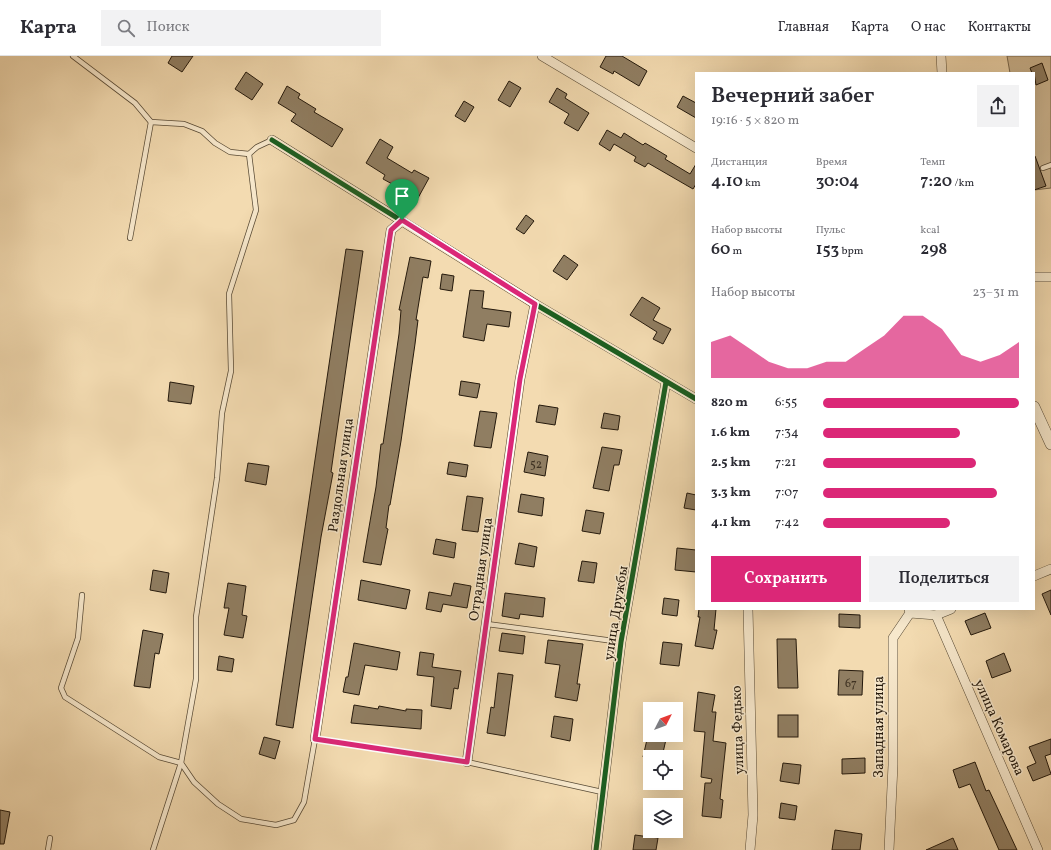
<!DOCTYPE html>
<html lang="ru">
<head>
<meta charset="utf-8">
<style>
  :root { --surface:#fff; --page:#f2f2f3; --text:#2b2b33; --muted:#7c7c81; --line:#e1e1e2; --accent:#db2777 }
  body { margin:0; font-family:Vollkorn,serif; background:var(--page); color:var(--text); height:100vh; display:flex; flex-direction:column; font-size:15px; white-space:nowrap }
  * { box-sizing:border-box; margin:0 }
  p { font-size:13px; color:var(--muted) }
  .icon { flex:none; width:22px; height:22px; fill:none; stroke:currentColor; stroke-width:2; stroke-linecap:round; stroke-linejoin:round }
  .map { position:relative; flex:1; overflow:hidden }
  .details { position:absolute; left:695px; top:16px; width:340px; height:538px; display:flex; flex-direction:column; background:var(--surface); border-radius:0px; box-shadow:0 4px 16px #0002 }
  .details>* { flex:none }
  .needle { width:26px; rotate:48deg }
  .tools { position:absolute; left:643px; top:646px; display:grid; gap:8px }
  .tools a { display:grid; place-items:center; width:40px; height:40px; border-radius:0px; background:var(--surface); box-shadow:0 4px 16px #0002; font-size:20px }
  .pin { position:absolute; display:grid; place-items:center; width:34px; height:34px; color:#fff; margin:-41px -17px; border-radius:50% 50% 50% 0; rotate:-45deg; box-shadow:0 0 4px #0007 }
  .pin .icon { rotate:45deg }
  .round { display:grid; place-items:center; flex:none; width:42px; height:42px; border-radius:0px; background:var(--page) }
  .overview { display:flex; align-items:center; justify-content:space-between; height:68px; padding:0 16px }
  h1 { font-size:22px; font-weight:600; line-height:30px }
  .figures { display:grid; grid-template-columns:repeat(3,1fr); gap:6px; height:68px; padding:4px 16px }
  .figures div { display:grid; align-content:center }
  .figures b { font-size:17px; font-weight:600 }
  .figures small { font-size:11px; font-weight:400 }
  .figures p { font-size:11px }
  .chart { height:112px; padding:8px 16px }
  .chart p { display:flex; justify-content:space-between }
  .chart svg { width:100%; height:72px; margin-top:4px; fill:var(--accent); opacity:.7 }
  .primary-button { display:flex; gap:8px; margin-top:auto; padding:8px 16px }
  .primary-button a { flex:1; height:46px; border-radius:0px; background:var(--accent); color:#fff; font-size:16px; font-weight:600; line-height:46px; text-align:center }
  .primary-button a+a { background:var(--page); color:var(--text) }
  ul { padding:0 16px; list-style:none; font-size:13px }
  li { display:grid; grid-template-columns:64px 48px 1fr; align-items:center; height:30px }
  li i { height:10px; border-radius:5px; background:var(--accent) }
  header { display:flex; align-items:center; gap:24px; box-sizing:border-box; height:56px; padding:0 20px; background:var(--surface); border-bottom:1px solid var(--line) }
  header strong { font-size:19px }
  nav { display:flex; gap:22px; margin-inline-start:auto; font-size:14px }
  .search { width:280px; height:36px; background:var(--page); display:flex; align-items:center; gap:10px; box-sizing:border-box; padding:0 14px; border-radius:0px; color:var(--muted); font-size:15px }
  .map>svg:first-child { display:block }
</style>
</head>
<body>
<header>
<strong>Карта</strong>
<div class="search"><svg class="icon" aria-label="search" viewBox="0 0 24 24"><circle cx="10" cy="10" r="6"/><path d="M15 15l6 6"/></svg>Поиск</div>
<nav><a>Главная</a><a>Карта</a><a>О нас</a><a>Контакты</a></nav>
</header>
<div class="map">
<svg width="1051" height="794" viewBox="0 0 1051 794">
  <rect width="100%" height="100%" fill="#f3dbb1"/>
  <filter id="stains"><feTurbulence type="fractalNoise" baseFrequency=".005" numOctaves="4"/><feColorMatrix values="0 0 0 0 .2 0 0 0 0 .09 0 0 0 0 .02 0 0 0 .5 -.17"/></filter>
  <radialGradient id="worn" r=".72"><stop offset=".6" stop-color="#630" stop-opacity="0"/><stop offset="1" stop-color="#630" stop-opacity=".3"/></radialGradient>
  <path fill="#d0ba95" stroke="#7a6a50" d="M1007,0H1051V132L1034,134V17H1010Z"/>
  <g fill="#907e62" stroke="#24190c">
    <path d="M172,0H193L182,16L168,7Z"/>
    <path d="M606,0H622L647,15L639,30L614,15L613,18L600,11Z"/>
    <path d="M1042,7L1048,24L1036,29L1034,17H1032L1030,12Z"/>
    <path d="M246,16L263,28L252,44L235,33Z"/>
    <path d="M509,25L521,32L510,51L498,44Z"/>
    <path d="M287,30L300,38L298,42L316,53L314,56L343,73L332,91L291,65L296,58L278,47Z"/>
    <path d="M557,32L567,38L565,42L589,57L578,75L564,67L569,58L549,46Z"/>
    <path d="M683,40L696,47V62L677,51Z"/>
    <path d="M464,45L474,51L465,66L455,60Z"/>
    <path d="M607,74L621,82L624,77L643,89L645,87L657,94L667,100L665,103L690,118L696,108V128L693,133L648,107L645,111L634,105L636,101L614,88L610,95L599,88Z"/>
    <path d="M380,83L393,91L387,102L412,117L414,114L429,122L418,142L383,123L385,119L366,107Z"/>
    <path d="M1035,100L1046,130L1034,134V101Z"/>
    <path d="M526,159L534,165L524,178L516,173Z"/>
    <path d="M346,193L363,195L334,395L331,416L333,417L321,481L293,672L276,669Z"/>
    <path d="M564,199L578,209L567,224L553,215Z"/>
    <path d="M410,201L431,205L428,222L423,221L416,264H418L415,288L401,385L390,449H389L386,472L388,473L381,509L363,506L376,431L381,388H383L389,347L399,278L401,254H399Z"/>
    <path d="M442,218L454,220L452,235L440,233Z"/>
    <path d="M470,234L484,235L482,252L511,256L509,271L487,268L484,285L463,281Z"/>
    <path d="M642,241L660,252L653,264L671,273L663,288L653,283L657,276L630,259Z"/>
    <path d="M461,325L480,328L477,342L459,339Z"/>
    <path d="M170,326L194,330L191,348L168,345Z"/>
    <path d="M539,349L558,352L555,369L536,366Z"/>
    <path d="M480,355L497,357L491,392L474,390Z"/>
    <path d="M604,357L620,360L618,374L601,372Z"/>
    <path d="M602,391L622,394L619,409H614L609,435L593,432Z"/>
    <path d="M528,396L548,400L545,420L524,416Z"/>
    <path d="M449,406L468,409L466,421L447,418Z"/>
    <path d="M248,407L269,410L266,429L245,425Z"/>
    <path d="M687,437L696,439V454L684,452Z"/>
    <path d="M521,438L544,442L542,460L518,456Z"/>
    <path d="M467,440L483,442L478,476L462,474Z"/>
    <path d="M586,454L604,457L600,478L582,475Z"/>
    <path d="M436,483L456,487L454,502L433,498Z"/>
    <path d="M519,487L537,491L534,511L515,508Z"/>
    <path d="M677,492L696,494V516L675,514Z"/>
    <path d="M582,505L597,507L594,527L578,525Z"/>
    <path d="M153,514L169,517L166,537L150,534Z"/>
    <path d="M361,524L410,534L406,553L358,544Z"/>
    <path d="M228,527L246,530L242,559L247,560L243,582L224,579L229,552H224Z"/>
    <path d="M454,527L471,530L467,552L443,548L441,556L426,553L429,536L451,540Z"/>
    <path d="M1051,534V559L1042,538Z"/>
    <path d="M505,537L545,542L543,561L520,558L519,563L502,560Z"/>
    <path d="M664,542L679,544L677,560L662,558Z"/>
    <path d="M699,553H716L714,574H717L713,593L695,590L700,561H698Z"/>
    <path d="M985,557L991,572L971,579L965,565Z"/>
    <path d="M839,558L860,559V572L839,571Z"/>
    <path d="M143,574L163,578L159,598L155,597L150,632L134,630Z"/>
    <path d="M502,577L525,580L523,598L499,595Z"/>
    <path d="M777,583H796L798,632H778Z"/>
    <path d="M548,584L583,588L577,628H580L577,645L555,641L560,609L545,607Z"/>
    <path d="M663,586L682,588L679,610L660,608Z"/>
    <path d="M354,587L400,596L397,614L365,609L359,639L343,636L346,621H348Z"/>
    <path d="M420,596L434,598L432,611L461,615L458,633L454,632L451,653L431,650L434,621L417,619Z"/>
    <path d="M1004,597L1011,615L992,622L986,605Z"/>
    <path d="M219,600L234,603L232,616L217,614Z"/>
    <path d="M839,614L863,615L862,639H838Z"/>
    <path d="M498,617L513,619L505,680L487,677L491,651L494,652Z"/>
    <path d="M698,636L715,639L712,656H716L713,685L726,687L720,743L723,744L721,762L702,760L705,727H711L712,723L701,721L705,676L694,675Z"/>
    <path d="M354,649L378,653L379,650L406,655V653L422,654L421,673L351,667Z"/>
    <rect x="778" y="659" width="20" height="22"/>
    <path d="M554,660L573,663L570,685L551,681Z"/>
    <path d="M648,679H667L662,701H643Z"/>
    <path d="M264,681L280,685L275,703L259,698Z"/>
    <path d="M1051,683V698L1045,700L1051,718L1033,725L1027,711L1036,707L1029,691Z"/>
    <path d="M865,702V717L842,718V703Z"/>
    <path d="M975,706L986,735L989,734L1017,794H999L970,728L959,732L953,714Z"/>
    <path d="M783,707L801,709L799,728L780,725Z"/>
    <path d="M781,747L797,750L795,764L779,762Z"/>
    <path d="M0,754L10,756L4,788H0Z"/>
    <path d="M835,774L862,778L860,794H832Z"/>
    <path d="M635,779L658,782L656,794H633Z"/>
    <path d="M953,782L958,794H926Z"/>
  </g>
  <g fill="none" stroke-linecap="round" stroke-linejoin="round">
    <g stroke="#584a35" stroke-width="6">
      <g id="service">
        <path d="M73,0L135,47L151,66"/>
        <path d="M272,84L257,91L249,98L256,154L229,238L231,315L222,357L217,422L196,561V623L181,707L194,726L218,748L241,763L276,769L294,764L304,746L315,683L467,706L602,736"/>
        <path d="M1043,112L1051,109"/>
        <path d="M130,182L151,66L184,68L202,75L215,87L230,96L249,98"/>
        <path d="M82,539L78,582L61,632L65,641L159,701L181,707L153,794"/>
        <path d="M487,568L621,586"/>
        <path d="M48,794L50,782"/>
      </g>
    </g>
    <g stroke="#584a35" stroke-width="10">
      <g id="minor">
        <path d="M542,0L696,92"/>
        <path d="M941,0L942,17"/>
        <path d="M272,84L535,248L696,343"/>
        <path d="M1034,221H1051"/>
        <path d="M1034,520L1051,513"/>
        <path d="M748,553L753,759L750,794"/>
        <path d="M910,557L936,559L951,553"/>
        <path d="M936,559L1038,794"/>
        <path d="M315,683L391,174L402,165"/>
        <path d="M467,706L520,323L535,248"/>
        <path d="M596,794L621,586L666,326"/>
        <path d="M889,794L893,709V582L910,557L909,553"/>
      </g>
    </g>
    <g stroke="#584a35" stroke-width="12">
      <path id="tertiary" d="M1034,351L1051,388"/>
    </g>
    <use href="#service" stroke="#f7e8cc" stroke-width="4.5"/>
    <use href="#minor" stroke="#f7e8cc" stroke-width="9"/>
    <use href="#tertiary" stroke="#f7e8cc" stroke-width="11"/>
    <g stroke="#f7e8cc" stroke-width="8">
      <g id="cycleway">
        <path d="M272,84L535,248L696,343"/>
        <path d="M315,683L391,174L402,165"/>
        <path d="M596,794L621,586L666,326"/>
      </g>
    </g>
    <use href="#cycleway" stroke="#1b5e20" stroke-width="5"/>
  </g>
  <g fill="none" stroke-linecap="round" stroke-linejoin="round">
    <g stroke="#fff" stroke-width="8">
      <path id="route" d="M402,164L535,248L520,323L467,706L315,683L391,174Z"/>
    </g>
    <use href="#route" stroke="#db2777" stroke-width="5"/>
  </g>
  <g text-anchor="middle" stroke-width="3" stroke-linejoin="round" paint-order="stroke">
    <g font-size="12" fill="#3f3222">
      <text x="536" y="412">52</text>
      <text x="851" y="631">67</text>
    </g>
    <g font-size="14" fill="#24190c" stroke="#f7e8cc">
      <text transform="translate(340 419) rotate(-82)" y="5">Раздольная улица</text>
      <text transform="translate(480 513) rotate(-82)" y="5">Отрадная улица</text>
      <text transform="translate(615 557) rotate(-81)" y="5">улица Дружбы</text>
      <text transform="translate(878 671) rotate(-90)" y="5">Западная улица</text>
      <text transform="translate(1000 671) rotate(66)" y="5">улица Комарова</text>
      <text transform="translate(737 674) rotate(-92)" y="5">улица Федько</text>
    </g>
  </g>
  <rect width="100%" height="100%" filter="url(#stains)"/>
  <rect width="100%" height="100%" fill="url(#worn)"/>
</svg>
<div class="tools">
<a><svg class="needle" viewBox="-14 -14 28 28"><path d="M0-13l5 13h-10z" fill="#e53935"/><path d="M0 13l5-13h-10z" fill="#7c7c81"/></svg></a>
<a><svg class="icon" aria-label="locate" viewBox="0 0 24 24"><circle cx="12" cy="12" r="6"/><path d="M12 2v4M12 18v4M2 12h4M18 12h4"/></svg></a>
<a><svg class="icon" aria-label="layers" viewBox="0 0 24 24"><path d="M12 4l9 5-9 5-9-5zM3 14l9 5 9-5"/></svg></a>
</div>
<div class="pin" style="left:402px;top:164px;background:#1e9e55"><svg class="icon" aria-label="arrive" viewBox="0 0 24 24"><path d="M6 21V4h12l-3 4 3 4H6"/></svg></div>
<section class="details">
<div class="overview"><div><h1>Вечерний забег</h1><p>19:16 · 5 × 820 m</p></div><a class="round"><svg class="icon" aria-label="share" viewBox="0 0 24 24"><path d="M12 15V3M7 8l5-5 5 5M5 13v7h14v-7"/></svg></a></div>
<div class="figures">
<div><p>Дистанция</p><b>4.10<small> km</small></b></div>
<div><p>Время</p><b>30:04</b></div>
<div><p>Темп</p><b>7:20<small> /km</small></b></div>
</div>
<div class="figures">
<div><p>Набор высоты</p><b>60<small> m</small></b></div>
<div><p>Пульс</p><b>153<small> bpm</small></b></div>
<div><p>kcal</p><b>298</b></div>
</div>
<div class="chart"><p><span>Набор высоты</span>23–31 m</p>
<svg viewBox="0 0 160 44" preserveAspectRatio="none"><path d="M0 44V22L10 18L20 26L30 34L40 38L50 38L60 34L70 34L80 26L90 18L100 6L110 6L120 14L130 30L140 34L150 30L160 22V44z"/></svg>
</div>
<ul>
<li><b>820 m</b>6:55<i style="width:100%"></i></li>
<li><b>1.6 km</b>7:34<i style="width:70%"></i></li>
<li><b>2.5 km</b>7:21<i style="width:78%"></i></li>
<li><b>3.3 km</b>7:07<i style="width:89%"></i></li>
<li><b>4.1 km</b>7:42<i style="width:65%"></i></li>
</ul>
<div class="primary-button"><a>Сохранить</a><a>Поделиться</a></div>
</section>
</div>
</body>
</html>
